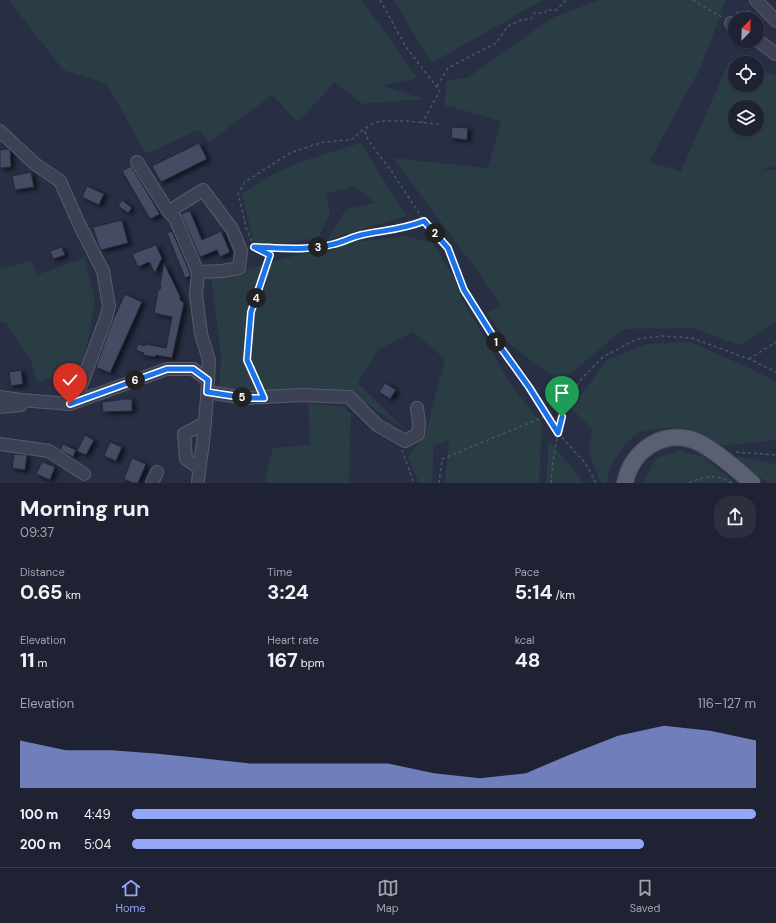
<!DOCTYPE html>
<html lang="en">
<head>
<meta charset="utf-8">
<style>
  :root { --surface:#1e2232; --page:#2b2f3e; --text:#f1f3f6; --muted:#a1a4ac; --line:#3c3f4d; --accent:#94a6f7 }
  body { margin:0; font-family:"DM Sans",sans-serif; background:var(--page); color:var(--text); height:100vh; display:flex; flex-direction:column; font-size:15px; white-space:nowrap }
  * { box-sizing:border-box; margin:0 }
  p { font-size:13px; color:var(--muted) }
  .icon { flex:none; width:22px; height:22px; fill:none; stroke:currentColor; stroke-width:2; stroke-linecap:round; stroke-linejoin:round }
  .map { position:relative; height:483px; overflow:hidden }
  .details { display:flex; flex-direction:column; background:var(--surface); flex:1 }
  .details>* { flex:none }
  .needle { width:26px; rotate:23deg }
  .controls { position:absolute; left:728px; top:12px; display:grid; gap:8px }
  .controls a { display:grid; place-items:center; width:36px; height:36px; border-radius:50%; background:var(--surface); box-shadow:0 1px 3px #0004,0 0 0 1px var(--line); font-size:20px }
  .pin { position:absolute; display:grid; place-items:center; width:34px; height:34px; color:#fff; margin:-41px -17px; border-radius:50% 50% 50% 0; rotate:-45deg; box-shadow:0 0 4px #0007 }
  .pin .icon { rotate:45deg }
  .km { position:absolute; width:20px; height:20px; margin:-10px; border-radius:50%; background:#222; color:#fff; font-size:11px; line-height:20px; text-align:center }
  .round { display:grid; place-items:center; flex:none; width:42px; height:42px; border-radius:16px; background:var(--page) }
  .overview { display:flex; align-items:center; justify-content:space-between; height:68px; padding:0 20px }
  h1 { font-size:22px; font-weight:700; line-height:30px }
  .figures { display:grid; grid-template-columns:repeat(3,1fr); gap:6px; height:68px; padding:4px 20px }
  .figures div { display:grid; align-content:center }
  .figures b { font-size:20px; font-weight:700 }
  .figures small { font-size:11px; font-weight:400 }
  .figures p { font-size:11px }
  .chart { height:112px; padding:8px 20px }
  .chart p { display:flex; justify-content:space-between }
  .chart svg { width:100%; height:72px; margin-top:4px; fill:var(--accent); opacity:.7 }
  ul { padding:0 20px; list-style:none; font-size:13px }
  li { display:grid; grid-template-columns:64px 48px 1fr; align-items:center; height:30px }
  li i { height:10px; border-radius:5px; background:var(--accent) }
  .dock { display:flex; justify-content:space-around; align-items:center; height:56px; border-top:1px solid var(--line); background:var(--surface); font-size:11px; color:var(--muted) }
  .dock a { display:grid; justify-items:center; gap:2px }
  .dock .current { color:var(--accent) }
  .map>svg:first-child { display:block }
</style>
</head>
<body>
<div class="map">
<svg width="776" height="483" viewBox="0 0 776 483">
  <defs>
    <filter id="shadow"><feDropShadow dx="3.5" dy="2" stdDeviation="2" flood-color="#0009"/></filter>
  </defs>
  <rect width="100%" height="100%" fill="#282e43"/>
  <g fill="#2a3c44" fill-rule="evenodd">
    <path d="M11,0H362L417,78L383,86L424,99L362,104L335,82L298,122L272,95L209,142L198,130L146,154L107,84L63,70L11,3Z"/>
    <path d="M393,0H543L432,63Z"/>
    <path d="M599,0H726L700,69L649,162L681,171L729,61L735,63V85H757V70L776,76V166L760,170H776V322L740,345L692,328L624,329L560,382L509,344L487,313L500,305L478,272L393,158L488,168L501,121L444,105L447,80L467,78L552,18ZM735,107H757V129H735Z"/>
    <path d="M361,143L406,216L327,240L346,209L375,203L355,186L326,194L330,215L318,238L255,248L242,193L271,175L306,160Z"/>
    <path d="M406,236L433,243L455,279L462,299L513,388L542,423L539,483H445L449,440L434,445L432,483H419L408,457L425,435L445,359L413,332L378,350L358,383L405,430L357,397L327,389L282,393H219L221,356L211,275L259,266L334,244Z"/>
    <path d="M84,258L95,300L89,335L81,369L37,383L31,361L7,324L0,321V269L32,261L37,275Z"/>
    <path d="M690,342L743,365L776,381V440L720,446C701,427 677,425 651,430C647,431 640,431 637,434C622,444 608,466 607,483H601L588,451L592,429L571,408L607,360L647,344Z"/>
    <path d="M308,403L343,407L351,414L349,483H269L265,480L273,448L310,445Z"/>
    <path d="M549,440L584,483H546Z"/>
    <path d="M680,450L703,457L722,472L735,483H643L656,458Z"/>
    <path d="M731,456L776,464V483H767Z"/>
  </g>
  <g fill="#444b63" stroke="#23283a" filter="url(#shadow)">
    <path d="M452,127L468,128L467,140L451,138Z"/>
    <path d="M199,143L207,159L161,182L152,166Z"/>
    <path d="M9,149L10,151L11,167L0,168V150Z"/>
    <path d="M131,166L160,214L150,219L122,171Z"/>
    <path d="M31,172L34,187L15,190L12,176Z"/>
    <path d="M87,186L104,194L99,205L82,197Z"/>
    <path d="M122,200L132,208L128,213L118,206Z"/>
    <path d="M190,211L202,240L221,231L230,252L220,257L217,250L200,257L181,214Z"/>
    <path d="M122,220L128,243L101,250L98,244L93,227Z"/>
    <path d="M172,231L190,273V276L185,278L167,233Z"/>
    <path d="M156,245L162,258L155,273L149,262L138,267L132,254Z"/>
    <path d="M62,247L65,255L53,259L50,251Z"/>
    <path d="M164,263L180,296V300L184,303L172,358L156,355L155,357L143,355L144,353L136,350L138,344L145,346V344L166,348L172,317L154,313L158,291L161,288L160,285Z"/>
    <path d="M125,294L142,302L110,373L96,367L113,320Z"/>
    <path d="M21,370L23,384L11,386L9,372Z"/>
    <path d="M385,383L396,390L390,399L379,392Z"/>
    <path d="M119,399H132V411L103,412L102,402L119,400Z"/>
    <path d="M85,435L94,440L86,455L77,451Z"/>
    <path d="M110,442L122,447L116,461L104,456Z"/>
    <path d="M63,444L76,450L73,457L60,450Z"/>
    <path d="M14,454L27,455L25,470L12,468Z"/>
    <path d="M132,458L146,464L138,483H133L124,479Z"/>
    <path d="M42,462L55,467L50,480L36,474Z"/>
  </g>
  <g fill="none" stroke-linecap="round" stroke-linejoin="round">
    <g stroke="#575c6d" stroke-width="14">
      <g id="minor">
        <path d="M756,0L776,21"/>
        <path d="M731,23L735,26"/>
        <path d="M757,40L776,54"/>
        <path d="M0,131L35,164L60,181L80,226L103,271L109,306L106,318L75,402"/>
        <path d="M137,162L168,211L175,218L198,272"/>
        <path d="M168,211L176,207L203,190L232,229L241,251L239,268L223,271L198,272L196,295L201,334L209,360L208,380"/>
        <path d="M207,392L246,398L302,395L349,397L377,425L405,441L418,434L419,423L417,408"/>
        <path d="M0,397L21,400L70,404L167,369H193L208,380C207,401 205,422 203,443C201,456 199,469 198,483"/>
        <path d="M0,407L21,405"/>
        <path d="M0,444L49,451L84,474"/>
        <path d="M199,468L186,459L184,434L205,423"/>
        <path d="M152,483L157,472"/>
      </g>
    </g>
    <g stroke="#464a5c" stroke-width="18">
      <path id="major" d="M625,483C632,448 667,427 700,443C715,451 739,471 752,483"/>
    </g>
    <g stroke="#485960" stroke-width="1.5" stroke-dasharray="3 3" stroke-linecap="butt">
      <path d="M380,0L406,47L440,91L422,123"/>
      <path d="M693,0L723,18"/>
      <path d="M736,14L738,12L752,11"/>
      <path d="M437,86L448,68L496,43L508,26L521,20L531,19L534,13H545L546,10H556L566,0"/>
      <path d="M439,124L405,121H380L368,126L365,132L368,140L392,172L424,221L448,248L464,290L496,341L529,387L558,433L586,464L596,483"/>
      <path d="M256,247C283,248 306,250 332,244C342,242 352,237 362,235C384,231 403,230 424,221"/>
      <path d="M749,359L776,342"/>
      <path d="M259,387L247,360L251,312L270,255L254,247L246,227L238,193L245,182L290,153L323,142L351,140L366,127"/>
      <path d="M402,450L414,483"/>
      <path d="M736,452L776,455"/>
      <path d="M439,483L442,459L546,416"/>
      <path d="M551,483L553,460L561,417L570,396L582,378L603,357L637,339L662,336L692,338L749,359L776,372"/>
      <path d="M689,483C707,475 714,474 732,483"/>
    </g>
    <use href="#minor" stroke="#3c4153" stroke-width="12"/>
    <use href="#major" stroke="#5a6072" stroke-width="16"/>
  </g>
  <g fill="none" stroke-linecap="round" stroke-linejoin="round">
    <g stroke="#fff" stroke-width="8">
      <path id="route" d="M70,404L167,369H193L208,380L207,392L246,398H264L247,360L251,312L270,255L254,247C281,248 308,251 334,244C343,242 352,237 361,235C384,230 401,230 424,221L448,248L464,290L496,341L529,387L558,433L562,417"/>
    </g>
    <use href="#route" stroke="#1a73e8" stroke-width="5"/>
  </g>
</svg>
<div class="controls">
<a><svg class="needle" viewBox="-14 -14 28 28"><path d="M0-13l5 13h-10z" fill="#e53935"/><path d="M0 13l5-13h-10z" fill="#a1a4ac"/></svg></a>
<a><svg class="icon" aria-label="locate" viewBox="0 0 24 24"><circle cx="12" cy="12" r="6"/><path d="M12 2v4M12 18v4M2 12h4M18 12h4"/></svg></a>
<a><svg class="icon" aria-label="layers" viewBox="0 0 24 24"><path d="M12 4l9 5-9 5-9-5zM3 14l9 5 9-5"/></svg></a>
</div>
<div class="pin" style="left:562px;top:417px;background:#1e9e55"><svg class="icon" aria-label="arrive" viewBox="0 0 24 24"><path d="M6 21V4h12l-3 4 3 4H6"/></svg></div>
<div class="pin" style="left:70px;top:404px;background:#d93025"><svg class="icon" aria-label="check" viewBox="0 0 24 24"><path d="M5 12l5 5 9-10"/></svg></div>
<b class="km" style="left:496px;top:342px">1</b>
<b class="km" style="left:435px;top:233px">2</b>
<b class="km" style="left:318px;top:247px">3</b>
<b class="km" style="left:256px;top:298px">4</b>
<b class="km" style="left:242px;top:397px">5</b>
<b class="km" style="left:135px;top:380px">6</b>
</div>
<section class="details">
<div class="overview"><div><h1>Morning run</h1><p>09:37</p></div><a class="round"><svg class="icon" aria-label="share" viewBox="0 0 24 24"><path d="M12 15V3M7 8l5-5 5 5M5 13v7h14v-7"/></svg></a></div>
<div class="figures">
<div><p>Distance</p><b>0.65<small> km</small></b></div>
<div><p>Time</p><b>3:24</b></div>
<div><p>Pace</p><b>5:14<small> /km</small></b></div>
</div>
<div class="figures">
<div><p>Elevation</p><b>11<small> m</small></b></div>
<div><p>Heart rate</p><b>167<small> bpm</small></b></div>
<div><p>kcal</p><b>48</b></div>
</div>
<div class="chart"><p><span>Elevation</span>116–127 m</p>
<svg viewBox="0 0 160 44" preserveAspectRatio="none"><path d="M0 44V15L10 21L20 21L30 23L40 26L50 29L60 29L70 29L80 29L90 35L100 38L110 35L120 23L130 12L140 6L150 9L160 15V44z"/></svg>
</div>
<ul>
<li><b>100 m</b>4:49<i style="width:100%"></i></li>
<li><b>200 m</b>5:04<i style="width:82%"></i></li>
</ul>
</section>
<nav class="dock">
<a class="current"><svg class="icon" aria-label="home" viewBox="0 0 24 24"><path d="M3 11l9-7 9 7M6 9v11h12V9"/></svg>Home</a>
<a><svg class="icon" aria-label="map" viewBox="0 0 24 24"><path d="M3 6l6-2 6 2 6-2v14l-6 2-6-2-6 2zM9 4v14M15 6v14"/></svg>Map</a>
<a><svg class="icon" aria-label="saved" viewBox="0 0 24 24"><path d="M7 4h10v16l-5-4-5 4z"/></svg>Saved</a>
</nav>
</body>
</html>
